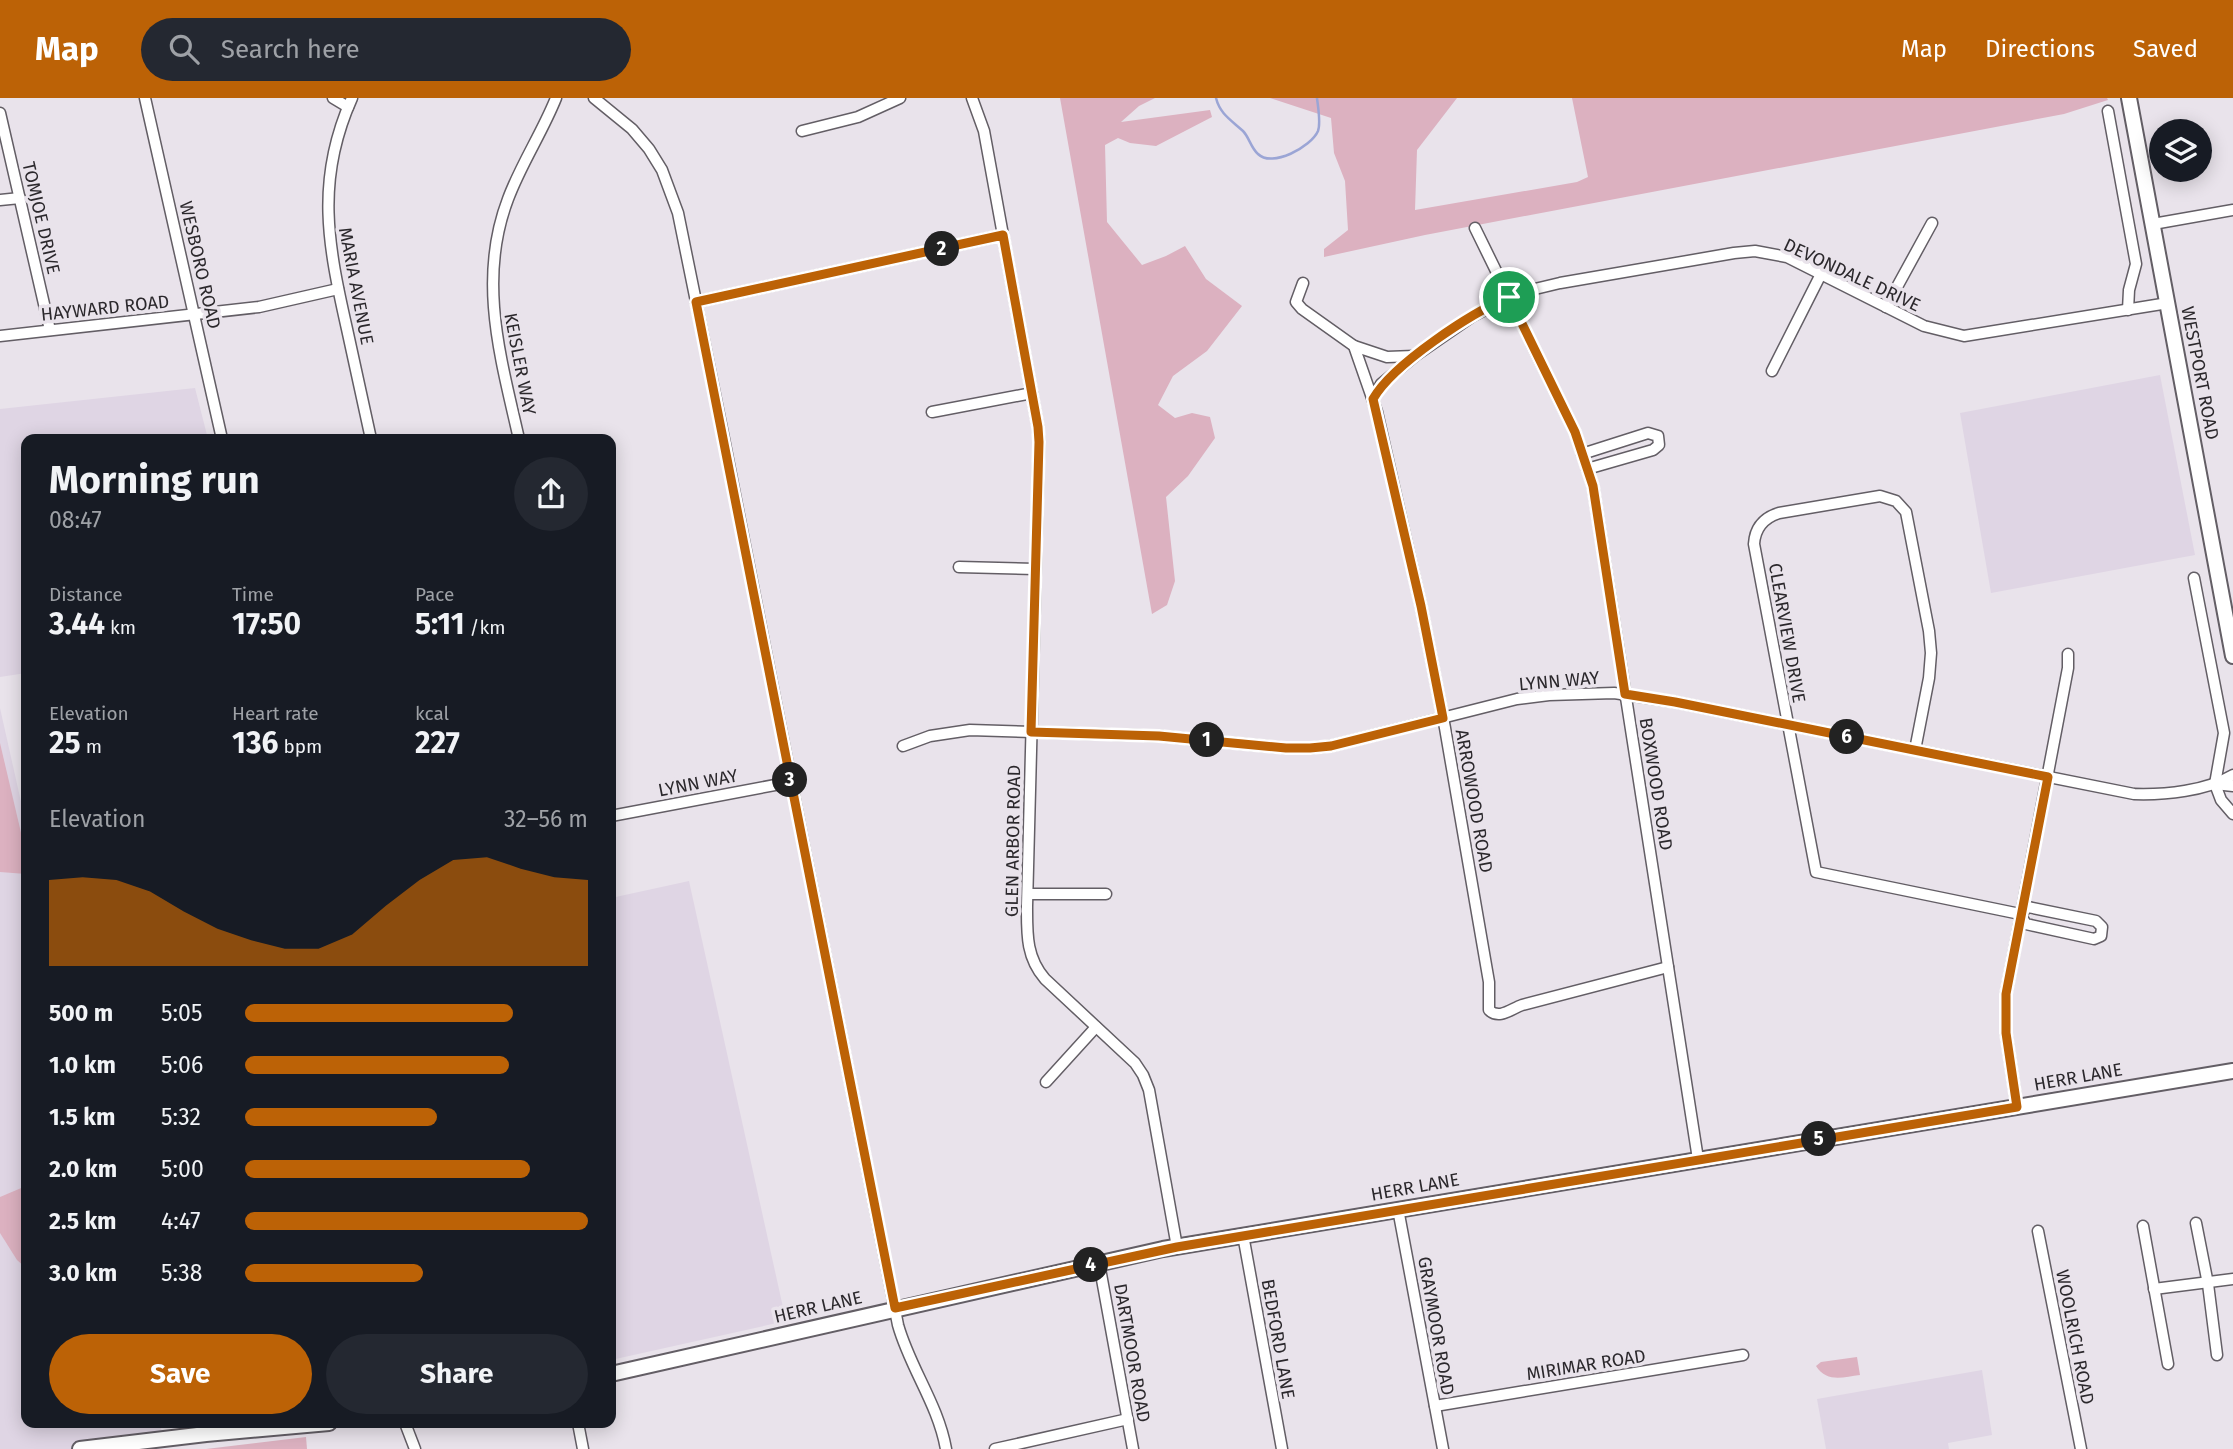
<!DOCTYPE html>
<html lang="en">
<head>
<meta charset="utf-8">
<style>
  :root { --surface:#171b24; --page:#242831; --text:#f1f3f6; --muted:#9ea1a6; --accent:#bc6206 }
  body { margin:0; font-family:"Fira Sans",sans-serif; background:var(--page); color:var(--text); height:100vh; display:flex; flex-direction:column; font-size:26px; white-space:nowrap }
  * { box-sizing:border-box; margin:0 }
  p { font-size:23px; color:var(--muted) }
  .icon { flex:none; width:38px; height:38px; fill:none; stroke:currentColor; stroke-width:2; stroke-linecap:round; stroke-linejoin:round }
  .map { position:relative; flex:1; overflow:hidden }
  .sheet { position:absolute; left:21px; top:336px; width:595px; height:994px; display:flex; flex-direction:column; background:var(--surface); border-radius:14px; box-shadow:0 4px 18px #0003 }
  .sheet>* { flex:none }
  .tools { position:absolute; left:2149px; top:21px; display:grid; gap:14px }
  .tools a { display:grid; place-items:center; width:63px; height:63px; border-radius:50%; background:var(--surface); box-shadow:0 4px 18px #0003; font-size:35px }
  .pin { position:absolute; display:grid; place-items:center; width:60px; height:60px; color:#fff; margin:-30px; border:4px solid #fff; border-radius:50%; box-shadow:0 2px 7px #0007 }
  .km { position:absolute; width:35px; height:35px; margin:-18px; border-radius:50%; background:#222; color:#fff; font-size:19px; line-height:35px; text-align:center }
  .round { display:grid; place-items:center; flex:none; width:74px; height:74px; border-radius:37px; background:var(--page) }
  .head { display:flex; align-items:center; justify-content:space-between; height:119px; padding:0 28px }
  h1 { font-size:38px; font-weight:700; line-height:52px }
  .stats { display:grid; grid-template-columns:repeat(3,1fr); gap:10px; height:119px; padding:7px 28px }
  .stats div { display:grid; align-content:center }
  .stats b { font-size:30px; font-weight:700 }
  .stats small { font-size:19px; font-weight:400 }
  .stats p { font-size:19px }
  .chart { height:196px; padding:14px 28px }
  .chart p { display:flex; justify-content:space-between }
  .chart svg { width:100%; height:126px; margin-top:7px; fill:var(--accent); opacity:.7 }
  .button { display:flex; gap:14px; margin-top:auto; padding:14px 28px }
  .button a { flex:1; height:80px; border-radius:42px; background:var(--accent); color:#fff; font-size:28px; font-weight:700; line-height:80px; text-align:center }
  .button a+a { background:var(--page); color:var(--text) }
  ul { padding:0 28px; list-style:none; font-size:23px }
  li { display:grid; grid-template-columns:112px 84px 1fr; align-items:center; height:52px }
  li i { height:18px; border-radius:9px; background:var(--accent) }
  header { display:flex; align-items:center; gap:42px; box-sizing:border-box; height:98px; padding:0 35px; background:var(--accent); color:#fff }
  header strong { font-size:33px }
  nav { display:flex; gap:38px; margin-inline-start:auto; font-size:24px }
  .search { width:490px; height:63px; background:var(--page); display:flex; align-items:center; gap:18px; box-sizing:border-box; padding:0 24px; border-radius:38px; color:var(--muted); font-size:26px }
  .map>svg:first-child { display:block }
</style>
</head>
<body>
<header>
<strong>Map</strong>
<div class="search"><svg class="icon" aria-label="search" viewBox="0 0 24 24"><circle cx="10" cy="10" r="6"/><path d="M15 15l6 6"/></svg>Search here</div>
<nav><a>Map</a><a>Directions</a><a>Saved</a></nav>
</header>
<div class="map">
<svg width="2233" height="1351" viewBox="0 0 2233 1351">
  <rect width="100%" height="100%" fill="#e9e3eb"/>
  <g fill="#dfd5e4">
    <path d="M2160,277L2195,457L1991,495L1960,315Z"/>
    <path d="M195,290L208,341H26V575L0,579V311Z"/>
    <path d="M0,610L26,726V1325H160L163,1341L74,1351H0Z"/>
    <path d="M689,783L786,1223L611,1262V800Z"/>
    <path d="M1982,1272L1992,1337L1948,1345L1949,1351H1826L1817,1301Z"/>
  </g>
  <g fill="#dcb1c0">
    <path d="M1060,0H1155L1139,8L1121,24L1210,12L1212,19L1156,48L1130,45L1118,40L1105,47L1107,124L1142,167L1166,158L1185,148L1206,181L1242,208L1207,253L1173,278L1158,307L1175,320L1192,315L1210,319L1215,340L1188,378L1166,399L1175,483L1167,507L1152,516Z"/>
    <path d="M1270,0H1457L1417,52L1415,112L1577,84L1588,79L1572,0H2107L2108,2L2064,16L1425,137L1324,159V151L1348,132L1345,83L1334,55L1331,20Z"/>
    <path d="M0,645L26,756V776L0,774Z"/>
    <path d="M26,1088V1170L17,1162L0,1135V1099Z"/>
    <path d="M1857,1259L1860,1277C1843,1279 1827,1285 1816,1268L1821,1264Z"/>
    <path d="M306,1339L307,1351H206Z"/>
  </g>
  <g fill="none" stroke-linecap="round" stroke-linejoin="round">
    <path stroke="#9ba5d5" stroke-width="2.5" d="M1216,0C1220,16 1231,22 1243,33C1249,39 1251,50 1258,56C1272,70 1311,49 1318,33C1321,25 1318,9 1317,0"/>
    <g stroke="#635e65" stroke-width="13">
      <g id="minor">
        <path d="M145,0L222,341"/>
        <path d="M333,0L348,9"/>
        <path d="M352,0C315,82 328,147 347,231C355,268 363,305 371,341"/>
        <path d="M594,0L632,31L649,51L662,72L678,115L724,341L898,1227C910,1270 938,1306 946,1351"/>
        <path d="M972,0L984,33L1038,329L1039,344L1027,808C1027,836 1026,859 1045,881L1135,965L1143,977L1149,992L1177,1149"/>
        <path d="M2108,13L2136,166L2129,192L2128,212"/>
        <path d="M0,15L50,232"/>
        <path d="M802,33L858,19L900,0"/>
        <path d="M0,102L20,100"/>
        <path d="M2153,126L2233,112"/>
        <path d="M1475,130L1575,334L1593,388L1698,1061"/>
        <path d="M1303,185L1296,204L1302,211L1354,248L1377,314L1421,508L1445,630L1489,884V912C1499,922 1511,911 1522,907L1668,869"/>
        <path d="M696,204L1003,137"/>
        <path d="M1886,209L1932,125"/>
        <path d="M0,238L259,209L338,191"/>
        <path d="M1354,248L1387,259L1414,258"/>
        <path d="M1772,273L1821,176"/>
        <path d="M1373,301L1381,286L1415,258L1473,218L1518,195L1560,185L1734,155L1755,153L1787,159L1924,228L1964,238L2168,205"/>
        <path d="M932,314L1032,295"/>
        <path d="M519,341C501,261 477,182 508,101C521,66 542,35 556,0"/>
        <path d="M1582,356L1648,335L1658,338L1659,347L1653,352L1587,371"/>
        <path d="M959,469L1035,471"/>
        <path d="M2194,480L2224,635L2215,686L2221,702L2233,716"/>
        <path d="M903,648L930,638L970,632L1159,638L1286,650H1310L1331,648L1517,601L1549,597L1614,595L1675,604L2134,696C2165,697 2206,693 2233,677"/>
        <path d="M1915,652L1929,580L1931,555L1929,533L1906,414L1896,403L1880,398L1779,415C1763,420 1755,430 1754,446L1816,774L2020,816"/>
        <path d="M2215,686L2233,688"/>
        <path d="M611,718L791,684"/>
        <path d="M1028,796H1106"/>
        <path d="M2028,809L2096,823L2102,829L2101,838L2094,841L2026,826L2020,816Z"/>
        <path d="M1046,984L1096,929"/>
        <path d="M2017,1009L2006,935V896L2068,570V556"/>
        <path d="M1398,1111L1443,1351"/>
        <path d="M2196,1125L2208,1186L2217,1257"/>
        <path d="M2143,1128L2168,1266"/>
        <path d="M2038,1133L2081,1351"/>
        <path d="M1243,1137L1282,1351"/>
        <path d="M1099,1165L1133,1351"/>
        <path d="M2154,1191L2233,1181"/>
        <path d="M1435,1308L1743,1257"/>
        <path d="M405,1325L415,1351"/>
        <path d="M578,1325L583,1351"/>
        <path d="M995,1351L1128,1321"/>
      </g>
    </g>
    <g stroke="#635e65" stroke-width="18">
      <g id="secondary">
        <path d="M2129,0L2233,558"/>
        <path d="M611,1276L1163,1151L2233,973"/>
        <path d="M80,1351L206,1336L329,1325"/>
      </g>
    </g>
    <use href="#minor" stroke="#fff" stroke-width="10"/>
    <use href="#secondary" stroke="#fff" stroke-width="14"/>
  </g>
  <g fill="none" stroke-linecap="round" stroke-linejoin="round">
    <g stroke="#fff" stroke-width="14">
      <path id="route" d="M1003,137L1038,329L1039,344L1031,634L1159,638L1286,650H1310L1331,648L1443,620L1421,508L1373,301C1393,266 1471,215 1509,199L1575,334L1593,388L1625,596L1675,604L2048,679L2006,896V935L2017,1009L1177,1149L895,1210L696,204Z"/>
    </g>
    <use href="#route" stroke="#bc6206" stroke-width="9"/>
  </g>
  <g text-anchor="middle" stroke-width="7" stroke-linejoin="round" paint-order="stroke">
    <g font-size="18" fill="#2b282c" stroke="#e9e3eb">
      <text transform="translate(41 120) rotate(77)" y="6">TOMJOE DRIVE</text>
      <text transform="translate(200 167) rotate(77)" y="6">WESBORO ROAD</text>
      <text transform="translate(1852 177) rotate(25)" y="6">DEVONDALE DRIVE</text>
      <text transform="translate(356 188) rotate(79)" y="6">MARIA AVENUE</text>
      <text transform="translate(105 210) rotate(-6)" y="6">HAYWARD ROAD</text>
      <text transform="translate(520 266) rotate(79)" y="6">KEISLER WAY</text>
      <text transform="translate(2200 275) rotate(79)" y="6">WESTPORT ROAD</text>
      <text transform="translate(1787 535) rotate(80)" y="6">CLEARVIEW DRIVE</text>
      <text transform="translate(1559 583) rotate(-5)" y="6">LYNN WAY</text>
      <text transform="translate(698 685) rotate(-11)" y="6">LYNN WAY</text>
      <text transform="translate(1656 686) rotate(81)" y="6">BOXWOOD ROAD</text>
      <text transform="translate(1474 703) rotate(80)" y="6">ARROWOOD ROAD</text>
      <text transform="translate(1013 743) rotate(-89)" y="6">GLEN ARBOR ROAD</text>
      <text transform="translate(2078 979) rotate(-10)" y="6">HERR LANE</text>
      <text transform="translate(1415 1089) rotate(-10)" y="6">HERR LANE</text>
      <text transform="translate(818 1209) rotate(-13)" y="6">HERR LANE</text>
      <text transform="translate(1436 1228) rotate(80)" y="6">GRAYMOOR ROAD</text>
      <text transform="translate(2075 1239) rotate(79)" y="6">WOOLRICH ROAD</text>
      <text transform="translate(1278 1241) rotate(80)" y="6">BEDFORD LANE</text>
      <text transform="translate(1132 1255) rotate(80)" y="6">DARTMOOR ROAD</text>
      <text transform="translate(1586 1267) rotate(-9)" y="6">MIRIMAR ROAD</text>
    </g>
  </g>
</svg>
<div class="tools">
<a><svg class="icon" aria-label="layers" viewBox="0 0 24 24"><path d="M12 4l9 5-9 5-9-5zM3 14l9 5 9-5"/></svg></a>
</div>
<div class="pin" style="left:1509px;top:199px;background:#1e9e55"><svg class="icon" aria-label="arrive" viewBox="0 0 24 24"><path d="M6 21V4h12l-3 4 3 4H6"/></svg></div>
<b class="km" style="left:1207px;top:642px">1</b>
<b class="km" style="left:942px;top:151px">2</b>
<b class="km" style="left:790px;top:682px">3</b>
<b class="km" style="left:1091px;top:1167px">4</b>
<b class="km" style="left:1819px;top:1041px">5</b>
<b class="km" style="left:1847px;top:639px">6</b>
<section class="sheet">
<div class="head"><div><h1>Morning run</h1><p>08:47</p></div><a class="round"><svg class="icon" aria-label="share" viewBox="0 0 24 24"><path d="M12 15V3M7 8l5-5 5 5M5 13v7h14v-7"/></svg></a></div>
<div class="stats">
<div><p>Distance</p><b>3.44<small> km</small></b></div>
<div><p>Time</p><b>17:50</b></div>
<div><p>Pace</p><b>5:11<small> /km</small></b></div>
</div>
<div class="stats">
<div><p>Elevation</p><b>25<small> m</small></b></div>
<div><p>Heart rate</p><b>136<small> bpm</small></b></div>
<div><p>kcal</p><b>227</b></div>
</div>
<div class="chart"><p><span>Elevation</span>32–56 m</p>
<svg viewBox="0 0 160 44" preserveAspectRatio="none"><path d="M0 44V14L10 13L20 14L30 18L40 25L50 31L60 35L70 38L80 38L90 33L100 23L110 14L120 7L130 6L140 10L150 13L160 14V44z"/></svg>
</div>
<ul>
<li><b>500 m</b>5:05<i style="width:78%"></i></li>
<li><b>1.0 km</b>5:06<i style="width:77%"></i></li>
<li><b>1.5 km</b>5:32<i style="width:56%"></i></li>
<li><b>2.0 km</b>5:00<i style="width:83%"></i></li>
<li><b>2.5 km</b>4:47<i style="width:100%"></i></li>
<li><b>3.0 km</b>5:38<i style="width:52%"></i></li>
</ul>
<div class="button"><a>Save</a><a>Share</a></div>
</section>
</div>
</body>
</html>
